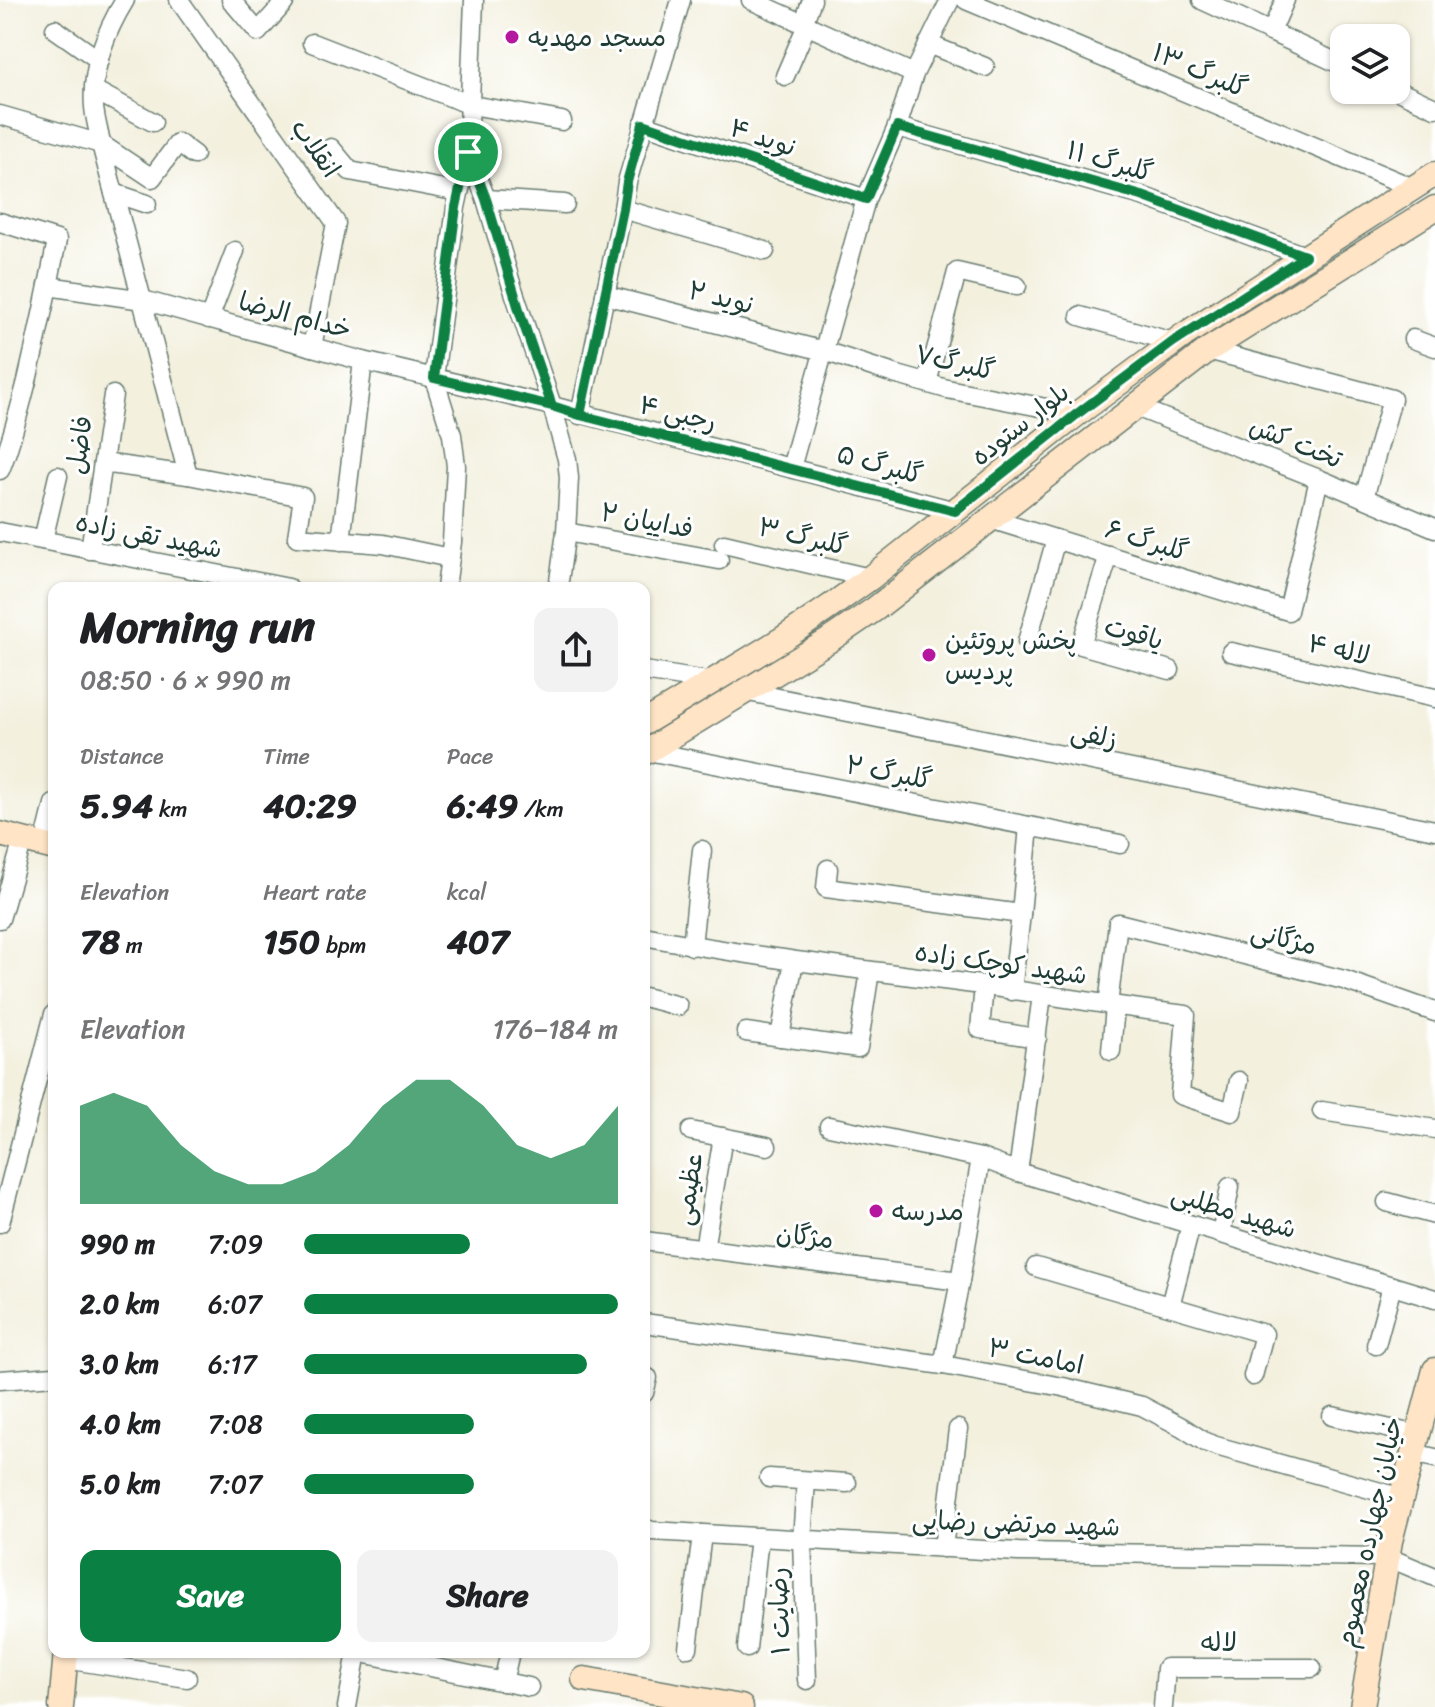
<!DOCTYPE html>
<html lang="en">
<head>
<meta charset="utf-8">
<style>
  :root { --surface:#fff; --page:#f2f2f2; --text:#202124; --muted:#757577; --accent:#0b8043 }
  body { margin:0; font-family:Sriracha,"Playpen Sans Arabic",sans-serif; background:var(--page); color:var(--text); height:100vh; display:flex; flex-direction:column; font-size:30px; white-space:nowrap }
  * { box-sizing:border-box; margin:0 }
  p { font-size:26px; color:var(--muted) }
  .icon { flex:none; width:44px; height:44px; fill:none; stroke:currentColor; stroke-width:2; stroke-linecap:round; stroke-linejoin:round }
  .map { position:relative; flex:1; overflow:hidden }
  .drawer { position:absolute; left:48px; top:582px; width:602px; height:1076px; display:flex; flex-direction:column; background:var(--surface); border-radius:16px; box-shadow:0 2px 6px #0004 }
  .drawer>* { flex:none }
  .fabs { position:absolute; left:1330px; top:24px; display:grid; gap:16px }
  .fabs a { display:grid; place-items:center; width:80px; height:80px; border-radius:16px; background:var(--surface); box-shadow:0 2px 6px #0004; font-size:40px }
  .pin { position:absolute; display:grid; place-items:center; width:68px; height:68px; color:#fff; margin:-34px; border:4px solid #fff; border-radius:50%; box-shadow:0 2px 8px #0007 }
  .round { display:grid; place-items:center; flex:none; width:84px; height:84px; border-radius:16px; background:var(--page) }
  .overview { display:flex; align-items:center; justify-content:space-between; height:136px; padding:0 32px }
  h1 { font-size:44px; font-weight:700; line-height:60px }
  .stats { display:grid; grid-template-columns:repeat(3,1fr); gap:12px; height:136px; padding:8px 32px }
  .stats div { display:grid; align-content:center }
  .stats b { font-size:34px; font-weight:700 }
  .stats small { font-size:22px; font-weight:400 }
  .stats p { font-size:22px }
  .chart { height:224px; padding:16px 32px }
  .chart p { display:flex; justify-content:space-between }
  .chart svg { width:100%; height:144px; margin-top:8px; fill:var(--accent); opacity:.7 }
  .action { display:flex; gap:16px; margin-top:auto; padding:16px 32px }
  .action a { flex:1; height:92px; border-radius:16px; background:var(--accent); color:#fff; font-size:32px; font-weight:700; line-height:92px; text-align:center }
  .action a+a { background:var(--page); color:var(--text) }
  ul { padding:0 32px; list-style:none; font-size:26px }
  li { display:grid; grid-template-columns:128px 96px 1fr; align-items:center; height:60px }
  li i { height:20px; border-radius:10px; background:var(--accent) }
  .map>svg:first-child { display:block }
</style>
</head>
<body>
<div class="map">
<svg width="1435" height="1707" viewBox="0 0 1435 1707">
  <rect width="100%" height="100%" fill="#fff"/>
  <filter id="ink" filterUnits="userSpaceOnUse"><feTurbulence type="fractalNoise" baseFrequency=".0125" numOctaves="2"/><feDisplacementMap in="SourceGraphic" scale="16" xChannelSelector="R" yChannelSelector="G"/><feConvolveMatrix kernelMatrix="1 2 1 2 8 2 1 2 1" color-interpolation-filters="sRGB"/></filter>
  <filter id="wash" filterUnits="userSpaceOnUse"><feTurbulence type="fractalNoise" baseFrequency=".006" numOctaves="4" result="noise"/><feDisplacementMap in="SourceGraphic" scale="32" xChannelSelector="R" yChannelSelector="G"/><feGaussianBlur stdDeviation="1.8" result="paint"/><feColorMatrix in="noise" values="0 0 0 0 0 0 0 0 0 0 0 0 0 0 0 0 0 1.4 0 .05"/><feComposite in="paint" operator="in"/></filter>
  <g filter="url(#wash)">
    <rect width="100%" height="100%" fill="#f3f0de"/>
  </g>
  <g filter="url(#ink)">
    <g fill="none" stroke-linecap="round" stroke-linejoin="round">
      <g stroke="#697c70" stroke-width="21">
        <g id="street">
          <path d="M125,0C106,31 91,69 94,107C95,119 99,132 101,144L188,475"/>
          <path d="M179,0L336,223L312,347"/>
          <path d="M231,0L258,32L284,3"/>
          <path d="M751,0L914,74"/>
          <path d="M966,0L1413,188"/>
          <path d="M1202,0L1344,66"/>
          <path d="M803,24L812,0"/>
          <path d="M55,29L99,60"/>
          <path d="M1271,32L1285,0"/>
          <path d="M312,43L471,105L562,121"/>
          <path d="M928,44L985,67"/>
          <path d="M785,76L807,25"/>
          <path d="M94,90L153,122"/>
          <path d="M1396,90L1435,108"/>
          <path d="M0,115L101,144L152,178L178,143L194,155"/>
          <path d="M643,124L866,199"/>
          <path d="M897,127L1142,196L1305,256"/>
          <path d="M331,148L350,171L459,192"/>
          <path d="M468,152L486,199L510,280L552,406L567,459L569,478L566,532L558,588"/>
          <path d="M114,193L147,204"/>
          <path d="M486,199L565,204"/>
          <path d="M623,209L765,251"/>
          <path d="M0,222L57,240C48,288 38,334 27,381C19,411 12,441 0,470"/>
          <path d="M48,286L143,300L363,361L552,406L955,511"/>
          <path d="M605,295L824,351L894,374L947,389L1077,414"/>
          <path d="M1080,316L1173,342"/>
          <path d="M209,319L235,251"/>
          <path d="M1413,339L1435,347"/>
          <path d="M1208,350L1392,399L1364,498"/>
          <path d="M927,383L957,272L1017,286"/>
          <path d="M1136,407L1319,479L1435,528"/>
          <path d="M580,415L623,209L627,182L681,0"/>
          <path d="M103,463L188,475L303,497L297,537L383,544L450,558"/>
          <path d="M791,468L866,199L897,127L914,74L950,0"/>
          <path d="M990,519L1288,611L1319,479"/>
          <path d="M0,532L289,588"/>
          <path d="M566,532L719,560"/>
          <path d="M43,540L58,476"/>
          <path d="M341,541L363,361"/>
          <path d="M724,544L870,578"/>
          <path d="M90,550L113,395"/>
          <path d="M1109,555L1081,645L1170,670"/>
          <path d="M446,588L452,542L456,466L452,435L434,378L456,207L468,152L474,0"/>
          <path d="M1027,642L1056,539"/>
          <path d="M1231,652L1435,698"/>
          <path d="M644,671L713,682"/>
          <path d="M744,691L1435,830"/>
          <path d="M648,751L1120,844"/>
          <path d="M44,845L54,804"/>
          <path d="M828,869L826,888L1021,914L1012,991"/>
          <path d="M1021,914L1029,826"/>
          <path d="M0,919L23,840"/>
          <path d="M644,936C755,958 869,970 981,985C1049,995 1117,1007 1186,1015L1180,1095L1232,1112L1239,1081"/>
          <path d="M692,946L702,850"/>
          <path d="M984,986L980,1029L1037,1038"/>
          <path d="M644,997L678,1006"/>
          <path d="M1108,1005L1118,923L1344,980L1435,1012"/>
          <path d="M746,1032L858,1048L870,971"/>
          <path d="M780,1037L794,961"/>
          <path d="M1111,1051L1115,1007"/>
          <path d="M1322,1111L1435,1129"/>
          <path d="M829,1126L981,1158L1018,1172L1435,1299"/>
          <path d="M691,1131L767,1146"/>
          <path d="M1018,1172L1042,995"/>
          <path d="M1387,1202L1435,1215"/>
          <path d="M0,1223L54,1014"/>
          <path d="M1221,1234L1230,1187"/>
          <path d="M644,1241L960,1281"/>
          <path d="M704,1249L723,1137"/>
          <path d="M1036,1267L1264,1334L1253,1376"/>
          <path d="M1170,1306L1191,1225"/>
          <path d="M644,1323L943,1365L1063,1387L1142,1406L1182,1427L1205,1442L1216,1446L1402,1498"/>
          <path d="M1376,1345L1392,1286"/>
          <path d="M943,1365L960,1281L981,1158"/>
          <path d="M644,1376L648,1378L644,1393"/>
          <path d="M0,1380L54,1376"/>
          <path d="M1332,1416L1418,1435"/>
          <path d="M1413,1453L1435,1458"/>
          <path d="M769,1478L847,1483"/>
          <path d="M806,1481L802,1540L807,1680"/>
          <path d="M644,1528L652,1531L1018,1552L1387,1557L1435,1577"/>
          <path d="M943,1548L958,1429"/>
          <path d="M688,1648L702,1534"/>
          <path d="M747,1648L759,1537"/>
          <path d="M357,1652L529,1687"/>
          <path d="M65,1659L187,1678"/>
          <path d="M503,1682L510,1652"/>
          <path d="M347,1707L357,1652"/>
          <path d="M1163,1707L1166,1668H1312"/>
        </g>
      </g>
      <g stroke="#697c70" stroke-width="27">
        <g id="secondary">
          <path d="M644,723L784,638L831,606L870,578L1077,414L1184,335L1435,174"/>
          <path d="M644,753L828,641L875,609L1208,350L1435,208"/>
          <path d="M0,834L54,848"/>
          <path d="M584,1679L741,1707"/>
          <path d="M61,1707L66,1652"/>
          <path d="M1362,1707L1390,1541L1435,1370"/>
        </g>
      </g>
      <use href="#street" stroke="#fff" stroke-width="18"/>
      <use href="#secondary" stroke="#ffe4c6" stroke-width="24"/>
    </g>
  </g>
  <g fill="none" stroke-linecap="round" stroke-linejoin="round" filter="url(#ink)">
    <g stroke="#fff" stroke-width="16">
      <path id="route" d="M468,152L456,207L434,378L552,406L580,415L955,511L1077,414L1173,342L1305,256L1142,196L897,127L866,199L643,124L627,182L623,209L580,415L552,406L521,316L486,199L468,152"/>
    </g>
    <use href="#route" stroke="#0b8043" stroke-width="10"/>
  </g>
  <g fill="#b5179e" stroke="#fff" stroke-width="3">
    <circle cx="512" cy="37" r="8"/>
    <circle cx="929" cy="655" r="8"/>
    <circle cx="876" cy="1211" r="8"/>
  </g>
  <g text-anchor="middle" stroke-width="6" stroke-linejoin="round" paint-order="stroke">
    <g font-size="26" fill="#1f3d34" stroke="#fff" text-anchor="start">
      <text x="528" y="46">مسجد مهدیه</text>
      <text x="945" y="649">پخش پروتئین<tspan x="945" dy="30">پردیس</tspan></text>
      <text x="892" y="1220">مدرسه</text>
    </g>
    <g font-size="26" fill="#1f3d34" stroke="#fff">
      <text transform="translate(1200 70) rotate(23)" y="9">گلبرگ ۱۳</text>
      <text transform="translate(763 137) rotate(19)" y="9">نوید ۴</text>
      <text transform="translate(316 148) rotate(55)" y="9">انقلاب</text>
      <text transform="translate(1110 161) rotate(16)" y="9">گلبرگ ۱۱</text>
      <text transform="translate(721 297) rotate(14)" y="9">نوید ۲</text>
      <text transform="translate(295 315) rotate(15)" y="9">خدام الرضا</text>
      <text transform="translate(955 362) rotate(13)" y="9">گلبرگ۷</text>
      <text transform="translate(678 413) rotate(14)" y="9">رجبی ۴</text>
      <text transform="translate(1020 424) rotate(-38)" y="9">بلوار ستوده</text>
      <text transform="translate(1296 442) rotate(22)" y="9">تخت کش</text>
      <text transform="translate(79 445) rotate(-82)" y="9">فاضل</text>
      <text transform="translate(880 464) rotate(15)" y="9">گلبرگ ۵</text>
      <text transform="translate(647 520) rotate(11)" y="9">فداییان ۲</text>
      <text transform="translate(149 535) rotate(11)" y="9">شهید تقی زاده</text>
      <text transform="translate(803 536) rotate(13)" y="9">گلبرگ ۳</text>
      <text transform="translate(1147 540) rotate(17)" y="9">گلبرگ ۶</text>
      <text transform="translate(1134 633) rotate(16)" y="9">یاقوت</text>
      <text transform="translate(1339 649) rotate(13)" y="9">لاله ۴</text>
      <text transform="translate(1094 735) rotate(11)" y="9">زلفی</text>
      <text transform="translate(889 772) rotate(11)" y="9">گلبرگ ۲</text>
      <text transform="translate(1284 938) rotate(14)" y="9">مژگانی</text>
      <text transform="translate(1001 963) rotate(8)" y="9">شهید کوچک زاده</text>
      <text transform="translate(688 1189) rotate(-81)" y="9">عظیمی</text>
      <text transform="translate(1234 1211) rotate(17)" y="9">شهید مطلبی</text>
      <text transform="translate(805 1236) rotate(7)" y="9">مژگان</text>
      <text transform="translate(1036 1356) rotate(11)" y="9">امامت ۳</text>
      <text transform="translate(1016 1523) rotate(2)" y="9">شهید مرتضی رضایی</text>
      <text transform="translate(1369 1532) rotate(-78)" y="9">خیابان چهارده معصوم</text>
      <text transform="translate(779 1611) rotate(-92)" y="9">رضایت ۱</text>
      <text x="1219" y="1651">لاله</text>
    </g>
  </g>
</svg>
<div class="fabs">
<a><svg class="icon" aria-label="layers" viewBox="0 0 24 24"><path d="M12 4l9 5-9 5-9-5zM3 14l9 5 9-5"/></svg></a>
</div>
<div class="pin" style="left:468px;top:152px;background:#1e9e55"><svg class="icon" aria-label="arrive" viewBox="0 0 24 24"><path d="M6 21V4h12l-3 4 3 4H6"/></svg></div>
<section class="drawer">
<div class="overview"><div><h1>Morning run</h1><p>08:50 · 6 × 990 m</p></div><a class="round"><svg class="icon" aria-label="share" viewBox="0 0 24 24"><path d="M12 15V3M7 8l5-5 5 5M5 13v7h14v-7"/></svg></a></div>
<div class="stats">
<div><p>Distance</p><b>5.94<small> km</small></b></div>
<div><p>Time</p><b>40:29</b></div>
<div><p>Pace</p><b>6:49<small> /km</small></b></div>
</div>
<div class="stats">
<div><p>Elevation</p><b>78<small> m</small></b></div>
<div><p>Heart rate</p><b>150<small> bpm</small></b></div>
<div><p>kcal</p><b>407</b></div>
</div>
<div class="chart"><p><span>Elevation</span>176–184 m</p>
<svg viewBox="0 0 160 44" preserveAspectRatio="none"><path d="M0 44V14L10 10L20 14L30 26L40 34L50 38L60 38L70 34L80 26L90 14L100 6L110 6L120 14L130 26L140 30L150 26L160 14V44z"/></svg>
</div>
<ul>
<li><b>990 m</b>7:09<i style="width:53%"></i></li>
<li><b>2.0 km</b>6:07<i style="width:100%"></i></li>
<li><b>3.0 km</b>6:17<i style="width:90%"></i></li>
<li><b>4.0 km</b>7:08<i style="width:54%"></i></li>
<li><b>5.0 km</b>7:07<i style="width:54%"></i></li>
</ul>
<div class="action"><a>Save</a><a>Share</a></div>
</section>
</div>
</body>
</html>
